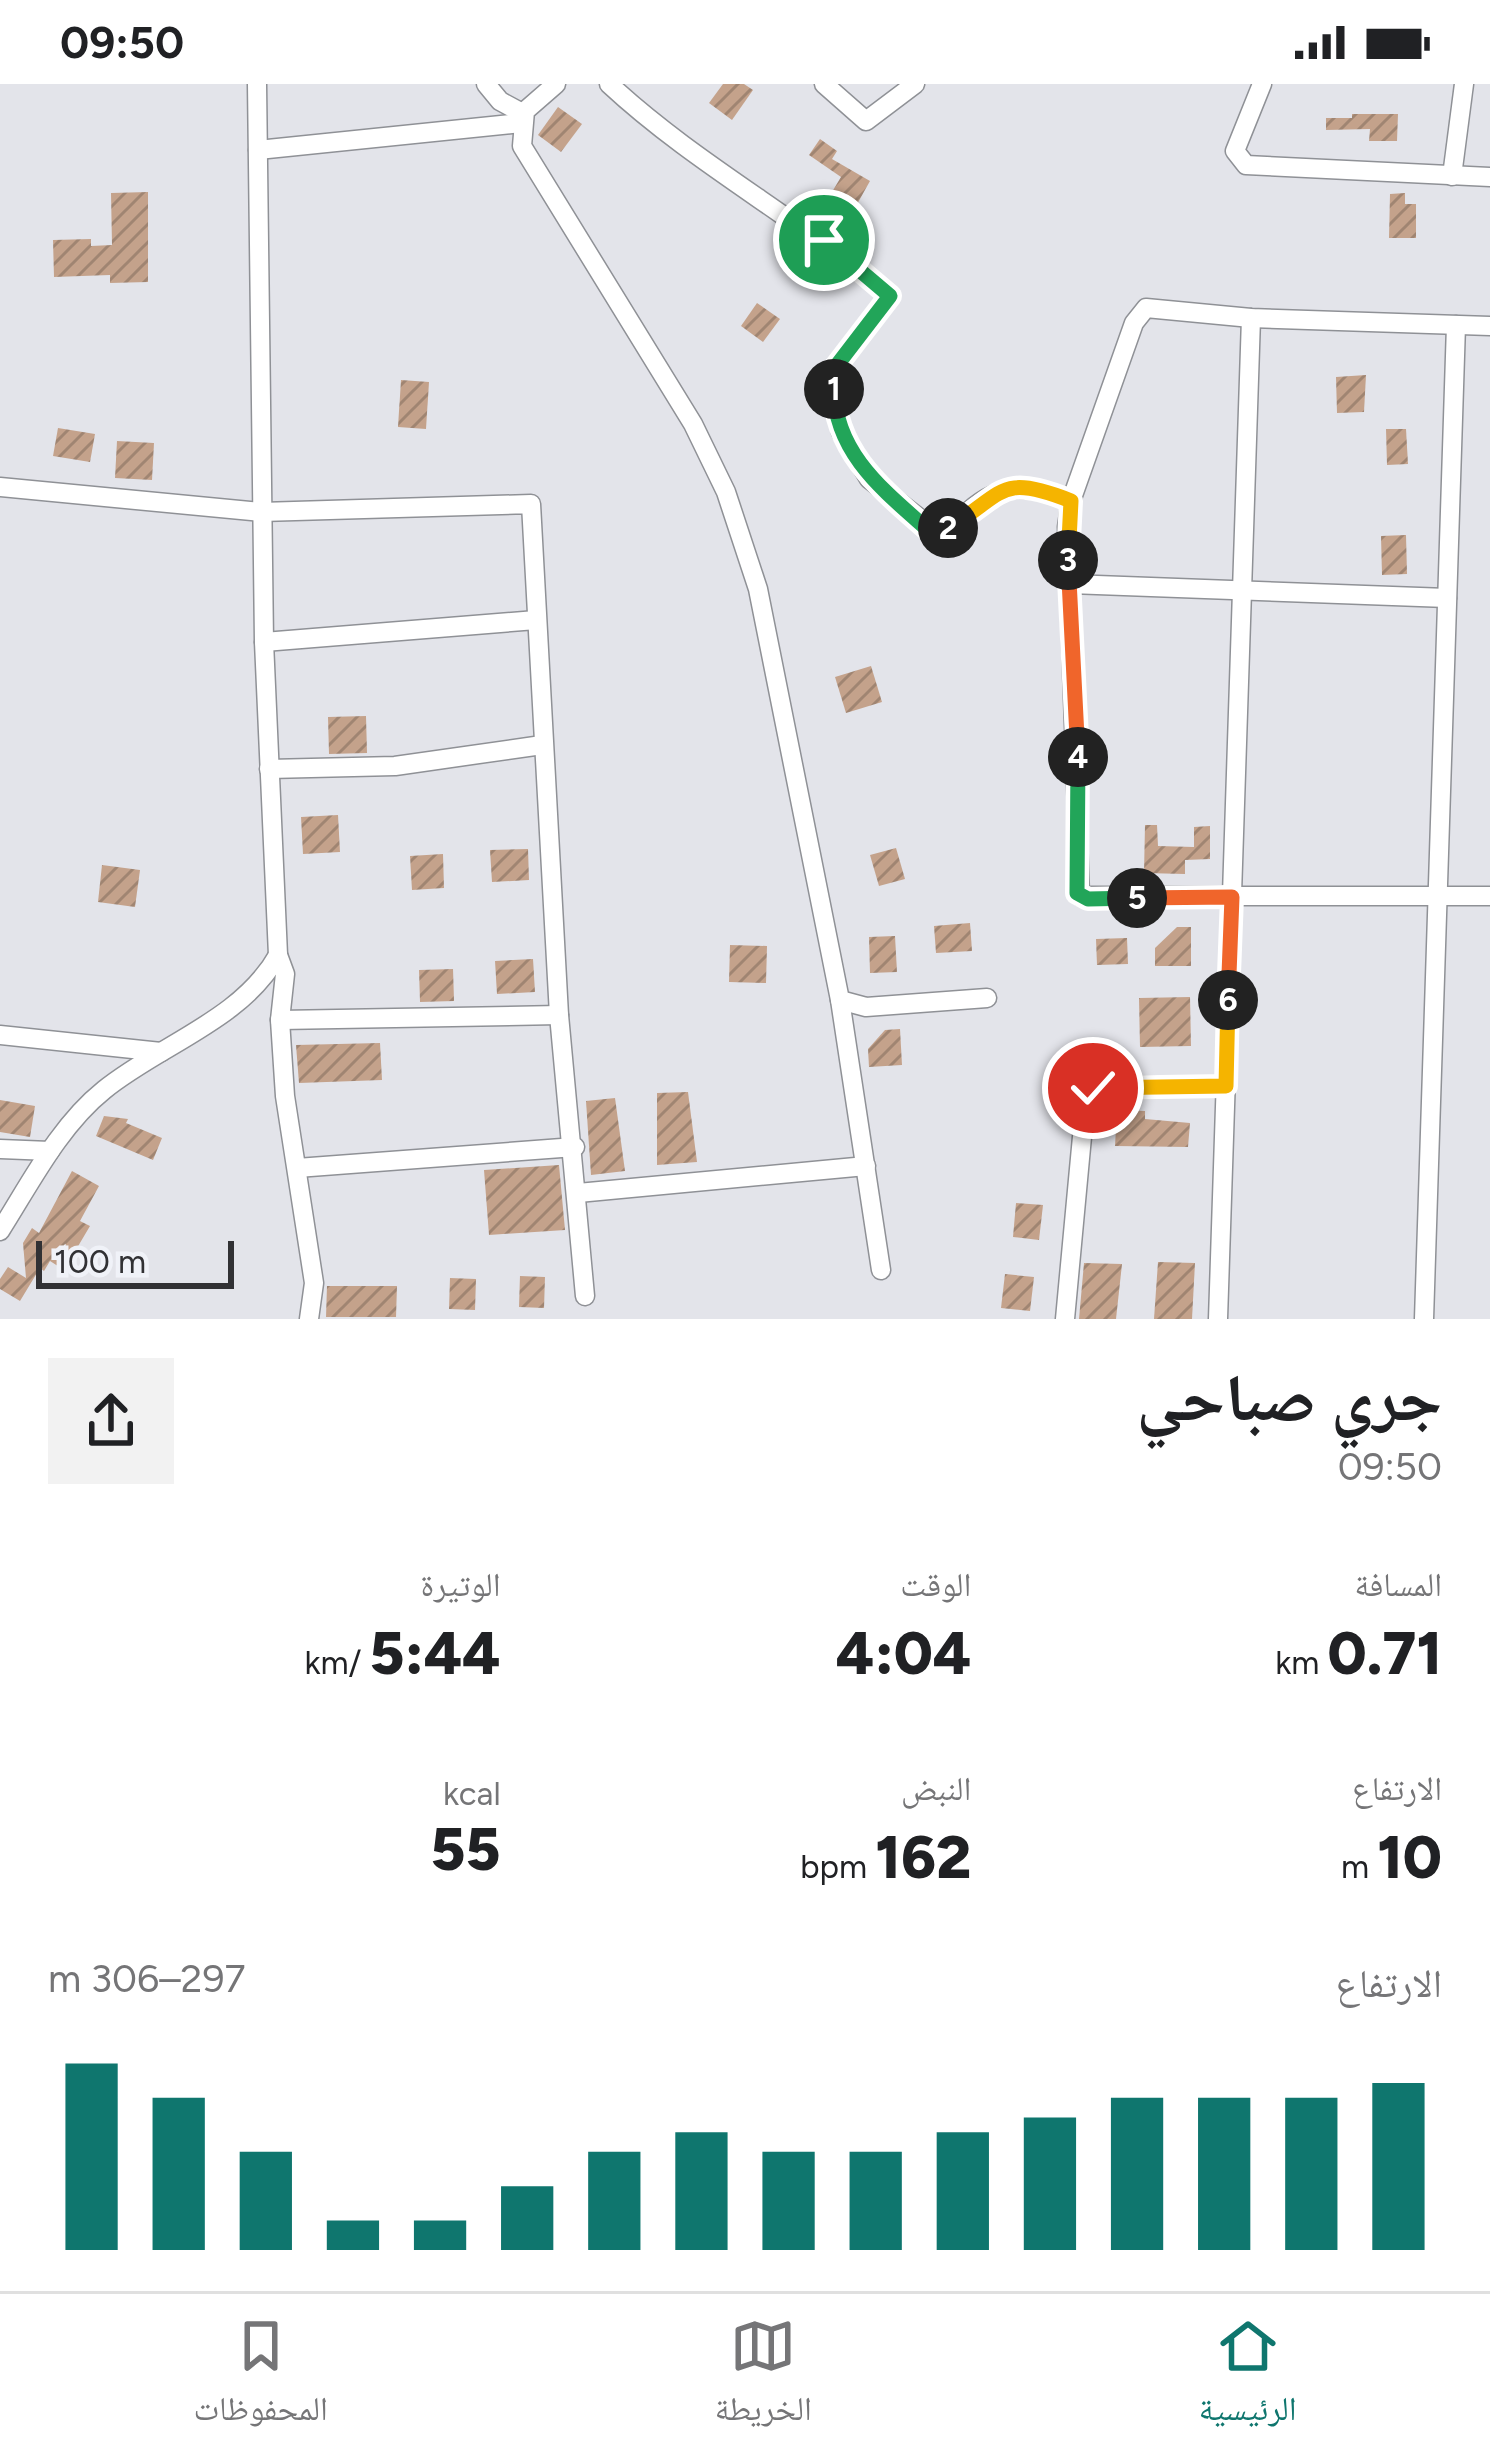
<!DOCTYPE html>
<html lang="ar">
<head>
<meta charset="utf-8">
<style>
  :root { --surface:#fff; --page:#f2f2f2; --text:#202124; --muted:#757577; --line:#e0e0e0; --accent:#0f766e }
  body { margin:0; font-family:Figtree,"Noto Naskh Arabic",sans-serif; background:var(--page); color:var(--text); direction:rtl; height:100vh; display:flex; flex-direction:column; font-size:45px; white-space:nowrap }
  * { box-sizing:border-box; margin:0 }
  p { font-size:39px; color:var(--muted) }
  .icon { flex:none; width:66px; height:66px; fill:none; stroke:currentColor; stroke-width:2; stroke-linecap:round; stroke-linejoin:round }
  .map { position:relative; height:1235px; overflow:hidden; direction:ltr }
  .drawer { display:flex; flex-direction:column; background:var(--surface); flex:1 }
  .drawer>* { flex:none }
  .scale { position:absolute; left:36px; bottom:30px; width:198px; box-sizing:border-box; padding-left:12px; border:6px solid #313134; border-top:0; font-size:33px; line-height:42px; white-space:nowrap; color:#313134; -webkit-text-stroke:9px #f0f2f8; paint-order:stroke }
  .pin { position:absolute; display:grid; place-items:center; width:102px; height:102px; color:#fff; margin:-51px; border:6px solid #fff; border-radius:50%; box-shadow:0 3px 12px #0007 }
  .km { position:absolute; width:60px; height:60px; margin:-30px; border-radius:50%; background:#222; color:#fff; font-size:33px; line-height:60px; text-align:center }
  .round { display:grid; place-items:center; flex:none; width:126px; height:126px; border-radius:0px; background:var(--page) }
  .summary { display:flex; align-items:center; justify-content:space-between; height:204px; padding:0 48px }
  h1 { font-size:66px; font-weight:800; line-height:90px }
  .figures { display:grid; grid-template-columns:repeat(3,1fr); gap:18px; height:204px; padding:12px 48px }
  .figures div { display:grid; align-content:center }
  .figures b { font-size:60px; font-weight:800 }
  .figures small { font-size:33px; font-weight:400 }
  .figures p { font-size:33px }
  .chart { height:336px; padding:24px 48px }
  .chart p { display:flex; justify-content:space-between }
  .chart svg { width:100%; height:216px; margin-top:12px; stroke:var(--accent); stroke-width:6 }
  .status { display:flex; justify-content:space-between; align-items:center; height:84px; padding:0 60px; background:var(--surface); direction:ltr }
  .status svg { height:33px; fill:currentColor }
  .menu { display:flex; justify-content:space-around; align-items:center; height:168px; border-top:3px solid var(--line); background:var(--surface); font-size:33px; color:var(--muted) }
  .menu a { display:grid; justify-items:center; gap:6px }
  .menu .active { color:var(--accent) }
  .map>svg:first-child { display:block }
</style>
</head>
<body>
<div class="status"><b>09:50</b><svg viewBox="0 0 49 12"><path d="M0 12V9h3v3zM5 12V6h3v6zM10 12V3h3v9zM15 12V0h3v12zM26 1h20v11H26zM47 4h2v5h-2z"/></svg></div>
<div class="map">
<svg width="1490" height="1235" viewBox="0 0 1490 1235">
  <defs>
    <pattern id="building-hatch" width="6" height="6" patternUnits="userSpaceOnUse" patternTransform="scale(3)"><rect width="6" height="6" fill="#c4a28b"/><path d="M-1 1l2-2M0 6l6-6M5 7l2-2" fill="none" stroke="#a08572"/></pattern>
  </defs>
  <rect width="100%" height="100%" fill="#e3e4ea"/>
  <g fill="url(#building-hatch)">
    <path d="M723,0H744L753,6L732,36L709,19Z"/>
    <path d="M558,23L582,40L561,68L538,51Z"/>
    <path d="M1352,30H1398L1397,57H1369L1370,45L1326,46V34H1352Z"/>
    <path d="M820,55L837,67L832,75L870,97L856,122L832,108L841,93L809,71Z"/>
    <path d="M148,108V198L110,199V191L54,193L53,156L91,155V162L112,161L111,109Z"/>
    <path d="M1405,109V120H1416V154H1389L1390,110Z"/>
    <path d="M757,219L780,235L763,258L741,242Z"/>
    <path d="M1366,291L1364,328L1337,329L1336,293Z"/>
    <path d="M401,296L429,298L426,345L398,343Z"/>
    <path d="M58,344L95,350L90,378L53,372Z"/>
    <path d="M1386,345H1406L1408,380L1387,381Z"/>
    <path d="M117,357L154,359L152,396L115,394Z"/>
    <path d="M1406,451L1407,490L1382,491L1381,452Z"/>
    <path d="M871,582L882,618L846,629L835,593Z"/>
    <path d="M366,632L367,669L329,670L328,633Z"/>
    <path d="M338,731L340,768L303,770L301,733Z"/>
    <path d="M1145,741H1157L1158,762L1194,763V743L1210,742V775L1185,776V790L1144,789Z"/>
    <path d="M896,764L905,795L879,802L870,771Z"/>
    <path d="M528,765L529,796L492,798L490,766Z"/>
    <path d="M443,770L444,804L412,806L410,772Z"/>
    <path d="M102,781L140,786L135,823L98,818Z"/>
    <path d="M970,839L972,867L936,869L934,842Z"/>
    <path d="M1177,843H1191V882H1155V864Z"/>
    <path d="M895,852L897,888L870,889L869,853Z"/>
    <path d="M1127,854L1128,880L1097,881L1096,855Z"/>
    <path d="M730,861L767,862L766,899L729,898Z"/>
    <path d="M533,875L535,908L497,910L495,877Z"/>
    <path d="M453,885L454,917L420,918L419,886Z"/>
    <path d="M1190,913L1191,962L1140,963L1139,914Z"/>
    <path d="M900,945L902,981L869,983L868,965L885,946Z"/>
    <path d="M380,959L382,996L299,999L296,961Z"/>
    <path d="M688,1008L697,1078L657,1081V1009Z"/>
    <path d="M615,1014L625,1087L591,1091L586,1017Z"/>
    <path d="M0,1016L35,1022L30,1053L0,1048Z"/>
    <path d="M1117,1026L1145,1027V1035L1190,1039L1188,1063L1115,1062Z"/>
    <path d="M104,1032L128,1035L126,1039L162,1054L153,1076L96,1052Z"/>
    <path d="M559,1081L565,1146L489,1151L484,1086Z"/>
    <path d="M72,1087L99,1102L80,1137L90,1142L64,1186L50,1177L44,1187L40,1184L20,1217L0,1205V1195L8,1183L26,1194L23,1159L32,1144L39,1149Z"/>
    <path d="M1016,1119L1043,1121L1039,1156L1013,1153Z"/>
    <path d="M1158,1178L1195,1179L1192,1235H1154Z"/>
    <path d="M1084,1179L1122,1180L1116,1235H1079Z"/>
    <path d="M1005,1190L1034,1193L1030,1227L1001,1224Z"/>
    <path d="M520,1192L545,1193L544,1224L519,1223Z"/>
    <path d="M450,1194L476,1195L475,1226L449,1225Z"/>
    <path d="M327,1202H397L396,1233H326Z"/>
  </g>
  <g fill="none" stroke-linecap="round" stroke-linejoin="round">
    <g stroke="#8f9196" stroke-width="21">
      <g id="minor">
        <path d="M257,0L264,558L278,871L285,890L280,936L285,1012L314,1199L309,1235"/>
        <path d="M486,0L500,17L524,30"/>
        <path d="M556,0L525,27L522,62L693,340L726,408L758,505L840,916L866,923L987,914"/>
        <path d="M609,0C695,80 800,135 890,212L834,285L841,348L869,395L936,447C951,445 958,437 969,427C1003,397 1031,401 1071,417"/>
        <path d="M824,0L866,37L915,0"/>
        <path d="M1262,0L1235,67L1246,81L1490,93"/>
        <path d="M258,66L521,39"/>
        <path d="M1452,92L1464,0"/>
        <path d="M1490,242L1251,234L1146,224L1134,239L1071,417L1067,443L1080,812H1490"/>
        <path d="M0,403L261,428L531,420L559,931L585,1212"/>
        <path d="M1070,500L1447,514"/>
        <path d="M264,558L536,536"/>
        <path d="M269,685L395,682L542,661"/>
        <path d="M840,916L881,1186"/>
        <path d="M280,936L559,931"/>
        <path d="M0,951L161,968"/>
        <path d="M0,1065L50,1067"/>
        <path d="M297,1084L575,1063"/>
        <path d="M578,1109L866,1082"/>
        <path d="M0,1147C30,1100 59,1042 104,1006C159,961 242,936 278,871"/>
        <path d="M1065,1235L1086,1010L1101,1002H1226"/>
        <path d="M1218,1235L1251,234"/>
        <path d="M1424,1235L1456,241"/>
      </g>
    </g>
    <use href="#minor" stroke="#fff" stroke-width="18"/>
  </g>
  <g fill="none" stroke-linecap="round" stroke-linejoin="round">
    <g stroke="#fff" stroke-width="24">
      <path id="split-1" d="M824,156L890,212L834,285V305"/>
    </g>
    <g stroke="#fff" stroke-width="24">
      <path id="split-2" d="M834,305C835,369 883,406 927,445L948,444"/>
    </g>
    <g stroke="#fff" stroke-width="24">
      <path id="split-3" d="M948,444C1005,410 998,388 1071,417L1068,476"/>
    </g>
    <g stroke="#fff" stroke-width="24">
      <path id="split-4" d="M1068,476L1078,673"/>
    </g>
    <g stroke="#fff" stroke-width="24">
      <path id="split-5" d="M1078,673L1077,809L1088,815L1137,814"/>
    </g>
    <g stroke="#fff" stroke-width="24">
      <path id="split-6" d="M1137,814L1232,813L1228,916"/>
    </g>
    <g stroke="#fff" stroke-width="24">
      <path id="split-7" d="M1093,1004L1226,1002L1228,916"/>
    </g>
    <use href="#split-1" stroke="#22a559" stroke-width="15"/>
    <use href="#split-2" stroke="#22a559" stroke-width="15"/>
    <use href="#split-3" stroke="#f5b400" stroke-width="15"/>
    <use href="#split-4" stroke="#f0652b" stroke-width="15"/>
    <use href="#split-5" stroke="#22a559" stroke-width="15"/>
    <use href="#split-6" stroke="#f0652b" stroke-width="15"/>
    <use href="#split-7" stroke="#f5b400" stroke-width="15"/>
  </g>
</svg>
<div class="scale">100 m</div>
<div class="pin" style="left:824px;top:156px;background:#1e9e55"><svg class="icon" aria-label="arrive" viewBox="0 0 24 24"><path d="M6 21V4h12l-3 4 3 4H6"/></svg></div>
<div class="pin" style="left:1093px;top:1004px;background:#d93025"><svg class="icon" aria-label="check" viewBox="0 0 24 24"><path d="M5 12l5 5 9-10"/></svg></div>
<b class="km" style="left:834px;top:305px">1</b>
<b class="km" style="left:948px;top:444px">2</b>
<b class="km" style="left:1068px;top:476px">3</b>
<b class="km" style="left:1078px;top:673px">4</b>
<b class="km" style="left:1137px;top:814px">5</b>
<b class="km" style="left:1228px;top:916px">6</b>
</div>
<section class="drawer">
<div class="summary"><div><h1>جري صباحي</h1><p>09:50</p></div><a class="round"><svg class="icon" aria-label="share" viewBox="0 0 24 24"><path d="M12 15V3M7 8l5-5 5 5M5 13v7h14v-7"/></svg></a></div>
<div class="figures">
<div><p>المسافة</p><b>0.71<small> km</small></b></div>
<div><p>الوقت</p><b>4:04</b></div>
<div><p>الوتيرة</p><b>5:44<small> /km</small></b></div>
</div>
<div class="figures">
<div><p>الارتفاع</p><b>10<small> m</small></b></div>
<div><p>النبض</p><b>162<small> bpm</small></b></div>
<div><p>kcal</p><b>55</b></div>
</div>
<div class="chart"><p><span>الارتفاع</span>297–306 m</p>
<svg viewBox="0 0 160 44" preserveAspectRatio="none"><path d="M5 44V6M15 44V13M25 44V24M35 44V38M45 44V38M55 44V31M65 44V24M75 44V20M85 44V24M95 44V24M105 44V20M115 44V17M125 44V13M135 44V13M145 44V13M155 44V10"/></svg>
</div>
</section>
<nav class="menu">
<a class="active"><svg class="icon" aria-label="home" viewBox="0 0 24 24"><path d="M3 11l9-7 9 7M6 9v11h12V9"/></svg>الرئيسية</a>
<a><svg class="icon" aria-label="map" viewBox="0 0 24 24"><path d="M3 6l6-2 6 2 6-2v14l-6 2-6-2-6 2zM9 4v14M15 6v14"/></svg>الخريطة</a>
<a><svg class="icon" aria-label="saved" viewBox="0 0 24 24"><path d="M7 4h10v16l-5-4-5 4z"/></svg>المحفوظات</a>
</nav>
</body>
</html>
